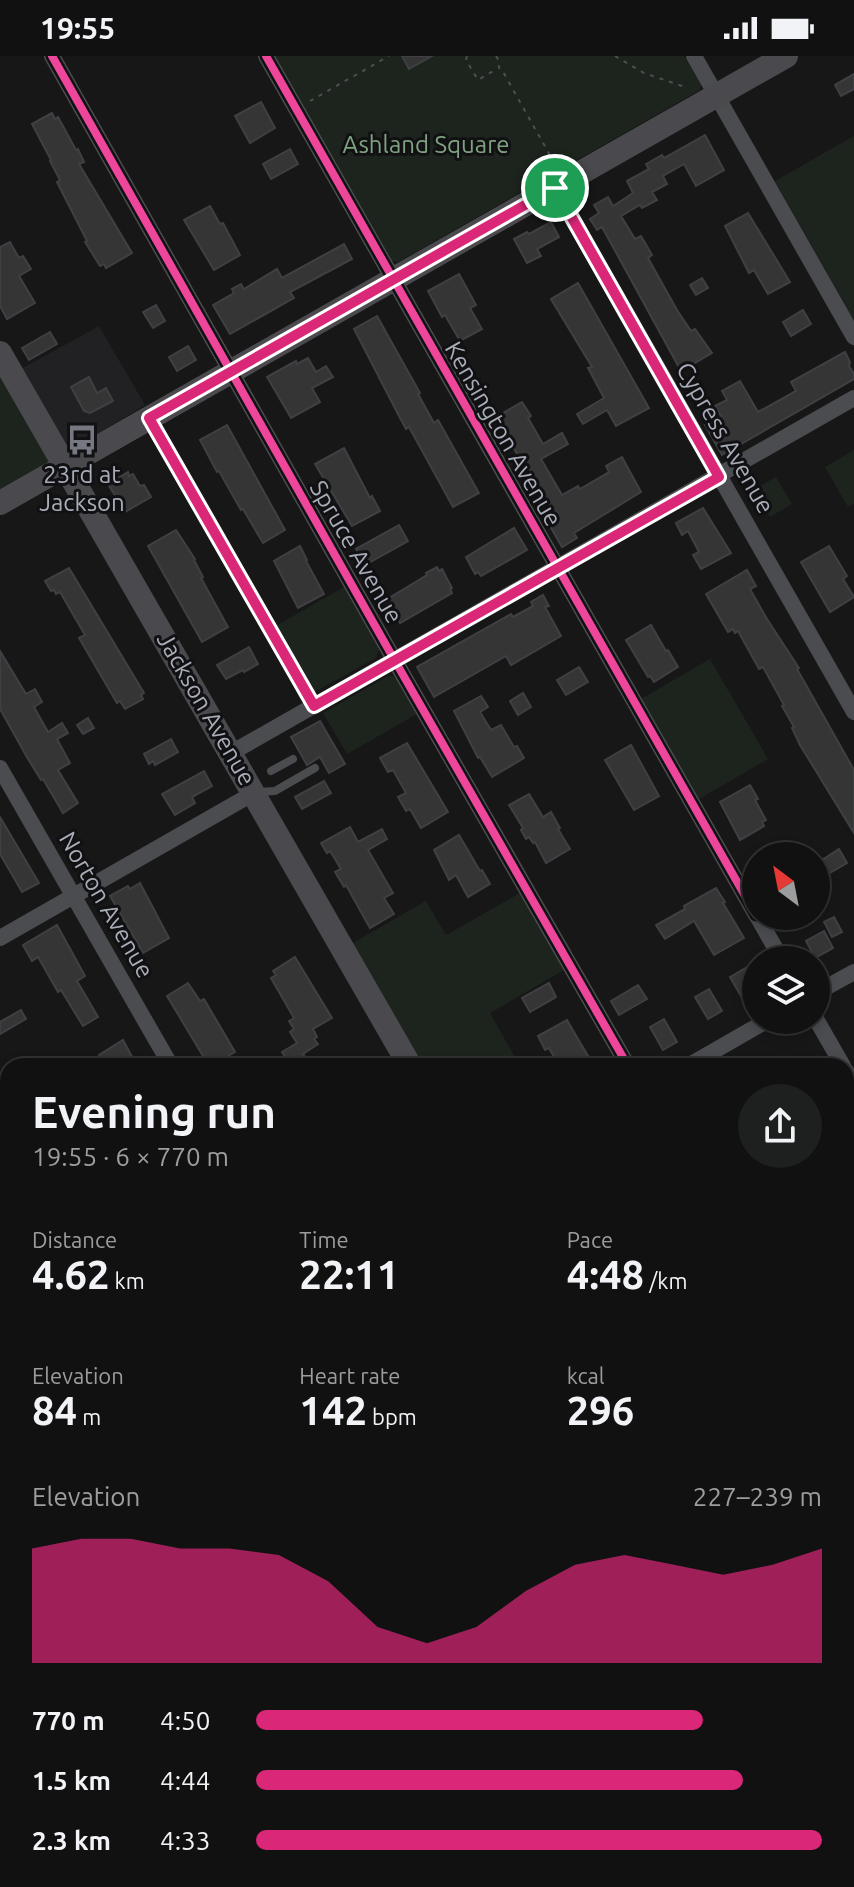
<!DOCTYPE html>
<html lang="en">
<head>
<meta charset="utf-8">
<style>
  :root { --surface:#111; --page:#1e1f1f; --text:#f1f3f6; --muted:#9c9d9f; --line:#303131; --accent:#db2777 }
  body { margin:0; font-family:Ubuntu,sans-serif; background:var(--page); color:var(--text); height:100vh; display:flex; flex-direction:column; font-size:30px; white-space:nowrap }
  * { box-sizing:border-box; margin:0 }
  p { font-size:26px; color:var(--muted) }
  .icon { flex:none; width:44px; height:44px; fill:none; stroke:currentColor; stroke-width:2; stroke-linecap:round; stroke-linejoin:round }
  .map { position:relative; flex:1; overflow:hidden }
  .details { position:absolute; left:0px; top:1002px; width:854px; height:830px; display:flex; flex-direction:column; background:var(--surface); border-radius:24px 24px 0 0; box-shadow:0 4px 12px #0003,0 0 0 2px var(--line) }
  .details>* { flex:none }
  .needle { width:52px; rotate:328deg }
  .buttons { position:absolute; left:742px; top:786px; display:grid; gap:16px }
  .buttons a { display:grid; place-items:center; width:88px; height:88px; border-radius:50%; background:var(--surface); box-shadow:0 4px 12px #0003,0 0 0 2px var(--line); font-size:40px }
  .pin { position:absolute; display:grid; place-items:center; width:68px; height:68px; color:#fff; margin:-34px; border:4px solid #fff; border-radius:50%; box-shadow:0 2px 8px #0007 }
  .round { display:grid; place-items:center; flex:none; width:84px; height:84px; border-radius:42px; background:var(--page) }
  .headline { display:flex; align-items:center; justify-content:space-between; height:136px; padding:0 32px }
  h1 { font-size:44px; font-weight:600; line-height:60px }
  .figures { display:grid; grid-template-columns:repeat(3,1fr); gap:12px; height:136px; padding:8px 32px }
  .figures div { display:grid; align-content:center }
  .figures b { font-size:40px; font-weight:600 }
  .figures small { font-size:22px; font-weight:400 }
  .figures p { font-size:22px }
  .chart { height:224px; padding:16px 32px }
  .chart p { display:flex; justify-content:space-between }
  .chart svg { width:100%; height:144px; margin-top:8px; fill:var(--accent); opacity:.7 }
  ul { padding:0 32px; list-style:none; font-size:26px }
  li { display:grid; grid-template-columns:128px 96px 1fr; align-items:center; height:60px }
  li i { height:20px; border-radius:10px; background:var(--accent) }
  .status { display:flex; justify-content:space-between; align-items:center; height:56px; padding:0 40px; background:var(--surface); direction:ltr }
  .status svg { height:22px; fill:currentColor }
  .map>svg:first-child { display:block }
</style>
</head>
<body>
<div class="status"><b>19:55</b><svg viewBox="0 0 49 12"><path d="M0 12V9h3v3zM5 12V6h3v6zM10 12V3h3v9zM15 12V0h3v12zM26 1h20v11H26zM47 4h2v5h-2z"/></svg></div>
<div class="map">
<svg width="854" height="1831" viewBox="0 0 854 1831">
  <rect width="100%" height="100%" fill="#171717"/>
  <g fill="#212123">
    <path d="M99,270L145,349L77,390L70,392L66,391L21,313Z"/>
    <path d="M854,1694V1763L846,1749V1698Z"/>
  </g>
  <g fill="#1d241e">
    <path d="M273,0H684L701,28L700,34L398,206L392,205Z"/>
    <path d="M854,80V264L775,125Z"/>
    <path d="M0,314L49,404L47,408L0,434Z"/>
    <path d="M854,394V448L848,451L825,411Z"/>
    <path d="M776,421L792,448L770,461L754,433Z"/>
    <path d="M344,531L379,593L376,602L311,638L274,571Z"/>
    <path d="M710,603L768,703L699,743L641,643Z"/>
    <path d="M388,620H393L397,624L417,658L347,698L323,657Z"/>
    <path d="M520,837L564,914L490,957L520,1010H421L351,888L426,845L446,879Z"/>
    <path d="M8,1406V1463L0,1448V1410Z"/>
    <path d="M0,1699L8,1712V1812L0,1807Z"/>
    <path d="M854,1805V1831H807L819,1824H846V1809Z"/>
    <path d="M30,1824H179L183,1831H43Z"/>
  </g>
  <g fill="#353536" stroke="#3f4043" stroke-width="2">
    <path d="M402,0H432L409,13Z"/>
    <path d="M854,18V33L841,40L835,29Z"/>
    <path d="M261,46L275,72L250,87L235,60Z"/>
    <path d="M52,57L55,63L58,61L76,94L78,93L84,106L79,108L132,197L106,212L104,208L100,210L85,186L87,185L57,126L60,124L50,105L51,104L32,68Z"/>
    <path d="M705,79L724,114L696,130L684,108L663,120L667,128L652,136L657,144L642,152L640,149L621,160L635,183L641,180L652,199L648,202L677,254L691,275L695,273L712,297L681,315L602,171L597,174L590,163L599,157L594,149L608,141L613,150L633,137L627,125L649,113L646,108L662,99L664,102Z"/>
    <path d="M290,93L298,108L271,123L263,108Z"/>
    <path d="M210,150L220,168L223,167L240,199L214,214L184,164Z"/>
    <path d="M748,157L790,226L768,238L754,214L749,217L725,170Z"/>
    <path d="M551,166L559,181L537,193L541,200L527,207L514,183L527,176L529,178Z"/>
    <path d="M10,186L19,202L23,200L31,213L19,220L35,247L7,263L0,250V191Z"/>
    <path d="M344,188L352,203L290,236L294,242L230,278L213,249L234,237L232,233L241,228L244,233L277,213L282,222Z"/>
    <path d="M459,218L476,249L470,252L482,273L460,285L445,259L442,261L428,235Z"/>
    <path d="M702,222L708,232L696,239L690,229Z"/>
    <path d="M578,227L649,352L616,370L607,354L583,368L577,358L604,342L588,312L592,311L551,243Z"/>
    <path d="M156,249L165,265L153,272L143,256Z"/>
    <path d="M803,254L811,268L791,280L783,266Z"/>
    <path d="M377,260L420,337L418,338L434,367L438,364L479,437L453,451L409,371L406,373L399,360L354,273Z"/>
    <path d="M50,276L57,288L29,304L22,292Z"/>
    <path d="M188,290L196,304L177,315L169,301Z"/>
    <path d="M845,296L850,306L849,310L854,318V323L722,399L705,369L721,360L715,350L727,344L722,335L740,325L758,356L796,335L791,326Z"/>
    <path d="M308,302L316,316L326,310L333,321L312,332L320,346L291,362L267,321L296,305L297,308Z"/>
    <path d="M89,321L97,337L106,332L113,345L90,357L84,355L71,331Z"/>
    <path d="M522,346L531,360L528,362L543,388L562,377L568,388L541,403L562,439L578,430L580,433L609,416L606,410L622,401L641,436L574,477L577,482L562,491L543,458L552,453L528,411L525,412L496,361Z"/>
    <path d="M227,369L285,474L263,487L243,453L241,454L219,415L217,416L200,384Z"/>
    <path d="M344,392L370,442L372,440L380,455L352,470L315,408Z"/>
    <path d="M128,416L129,420L133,418L140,430L144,429L151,441L125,456L108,428Z"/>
    <path d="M703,452L731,497L701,513L693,499L699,496L688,475L682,479L676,467Z"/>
    <path d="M399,469L408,485L365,509L356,493Z"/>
    <path d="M514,472L527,494L481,520L478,516L475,518L466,501Z"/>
    <path d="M176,474L195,503L194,504L203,521L201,522L228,571L202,586L148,490Z"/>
    <path d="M300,490L307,504L306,505L324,538L298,552L274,505Z"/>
    <path d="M829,490L847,520L843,523L854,541L830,556L801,506Z"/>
    <path d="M437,511L439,515L442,513L452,532L450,533L452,537L400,567L398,563L395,565L384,545L427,519L426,517Z"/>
    <path d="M69,512L144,637L141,639L143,643L125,653L120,645L117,647L79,582L85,579L60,536L56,538L54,534L51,535L45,525Z"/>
    <path d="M747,514L756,530L750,533L767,563L799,612L797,613L854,714V777L800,689L792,672L794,671L782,650L784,649L763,611L759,613L738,575L735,577L733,573L728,576L706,538Z"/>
    <path d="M543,539L549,550L545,551L561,580L511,609L506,600L434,641L417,611L511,558L513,561L533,550L531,546Z"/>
    <path d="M651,569L666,595L668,594L678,611L654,626L650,620L648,621L626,584Z"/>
    <path d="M249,591L258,608L244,616L243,614L226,623L217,609Z"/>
    <path d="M0,595L26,638L35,633L42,646L34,651L48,676L62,667L68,677L57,683L70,707L58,714L78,747L63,757L43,723L41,724L28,703L0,653Z"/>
    <path d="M579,611L588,626L566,639L557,624Z"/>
    <path d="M523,637L531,651L518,659L510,645Z"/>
    <path d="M481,640L488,651L480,656L491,674L501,669L514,691L517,690L524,702L492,721L480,701L478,702L454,655Z"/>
    <path d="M88,662L94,672L83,678L77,669Z"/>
    <path d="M320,665L345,708L329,717L320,701L307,709L291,681Z"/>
    <path d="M171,683L178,696L155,709L153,705L149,708L144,698Z"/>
    <path d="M407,687L448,756L421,772L410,753L406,755L398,741L406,737L393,714L388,716L380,702Z"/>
    <path d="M631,689L659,740L634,754L605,704Z"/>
    <path d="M204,715L212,730L192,741L195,747L175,759L162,738Z"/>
    <path d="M324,725L331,737L302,753L295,741Z"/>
    <path d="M750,729L758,743L755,744L766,764L762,766L764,770L740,784L720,746Z"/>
    <path d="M529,738L543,761L551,756L560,772L558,773L570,793L546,807L535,786L533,787L529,781L526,783L521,774L523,772L509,749Z"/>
    <path d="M0,761L39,827L22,836L0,798Z"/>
    <path d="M350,771L358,786L382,773L387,783L368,794L393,837L384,842L394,858L370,872L346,829L344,831L335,816L341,813L330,795L327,797L321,787Z"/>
    <path d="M459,779L480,815L482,814L490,828L468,841L456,819L449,824L434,794Z"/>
    <path d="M839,793L847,807L816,825V808Z"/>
    <path d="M140,827L169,882L143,897L110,840L128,830L130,833Z"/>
    <path d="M716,832L725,846L723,847L744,882L714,899L694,865L665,883L656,869L685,853L684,850Z"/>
    <path d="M834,861L842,876L832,881L824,866Z"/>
    <path d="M57,869L85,920L77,925L98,961L83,970L61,934L58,936L38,901L32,905L23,889Z"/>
    <path d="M824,875L833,892L815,902L806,885Z"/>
    <path d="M295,901L332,962L313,973L317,981L314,983L318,988L303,998L305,1001L291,1010L282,996L297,987L290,976L294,973L289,965L294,962L271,922L276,919L273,915Z"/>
    <path d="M756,906V941L745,947L730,921Z"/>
    <path d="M188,927L200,945L204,943L235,996L211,1010H209L167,940Z"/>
    <path d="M549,927L556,941L530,956L522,942Z"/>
    <path d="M638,929L647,943L619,959L611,945Z"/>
    <path d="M709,933L722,955L708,963L695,941Z"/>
    <path d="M21,954L26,963L0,978V966Z"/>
    <path d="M664,963L677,986L663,994L650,971Z"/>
    <path d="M567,964L578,983L594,1010H559L549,992L545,994L538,980Z"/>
    <path d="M123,984L137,1010H106L99,999Z"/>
  </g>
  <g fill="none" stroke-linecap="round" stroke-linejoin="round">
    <g stroke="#4d4e52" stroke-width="2" stroke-dasharray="4 6" stroke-linecap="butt">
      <path d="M467,0L466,4L478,24L497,13"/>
      <path d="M496,0L499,5V12L502,14L556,110"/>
      <path d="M615,0L644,17L685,31"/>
      <path d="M310,45L389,0"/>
    </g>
    <g stroke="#4b4c50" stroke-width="8">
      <path d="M150,363L314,650"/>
      <path d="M271,715L293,703"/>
      <path d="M259,736L275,735L315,712"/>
    </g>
    <g stroke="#4b4c50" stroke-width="16">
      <path d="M52,0L395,605L628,1010"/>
      <path d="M266,0L756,859"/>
      <path d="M694,0L854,281"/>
      <path d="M555,132L854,656"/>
      <path d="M231,697L854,342"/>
      <path d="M0,712L171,1010"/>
      <path d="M757,860L782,904"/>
      <path d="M0,882L254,737"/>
      <path d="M816,937L854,916"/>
      <path d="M816,963L843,1010"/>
      <path d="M688,1010L768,964"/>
      <path d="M846,1015L854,1029"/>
      <path d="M0,1117L8,1131"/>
      <path d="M846,1391L854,1405"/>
      <path d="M0,1403L8,1398"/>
      <path d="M0,1466L8,1481"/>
      <path d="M199,1824L203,1831"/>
      <path d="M406,1824L410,1831"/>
      <path d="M639,1824L643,1831"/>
    </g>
    <g stroke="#4a4a4e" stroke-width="24">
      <path d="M0,297L410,1010"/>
      <path d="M0,447L786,0"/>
      <path d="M846,1770L854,1784"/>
    </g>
    <path stroke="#4e4e51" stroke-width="30" d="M0,1825L11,1831"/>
    <g stroke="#111113" stroke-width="13">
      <g id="cycleway">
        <path d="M52,0L395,605L628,1010"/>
        <path d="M266,0L756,859"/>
      </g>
    </g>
    <use href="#cycleway" stroke="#ed469a" stroke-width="8"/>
  </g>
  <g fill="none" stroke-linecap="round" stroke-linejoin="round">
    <g stroke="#fff" stroke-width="16">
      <path id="route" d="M555,132L719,421L314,650L149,362Z"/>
    </g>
    <use href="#route" stroke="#db2777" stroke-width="10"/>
  </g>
  <defs>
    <g id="bus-bare" transform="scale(2.4)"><path d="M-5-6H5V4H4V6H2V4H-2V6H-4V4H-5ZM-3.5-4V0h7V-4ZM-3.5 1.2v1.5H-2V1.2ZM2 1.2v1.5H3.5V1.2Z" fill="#757880" stroke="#111113" stroke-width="2.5" paint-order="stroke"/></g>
  </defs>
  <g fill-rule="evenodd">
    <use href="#bus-bare" x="82" y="384"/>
  </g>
  <g text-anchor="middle" stroke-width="6" stroke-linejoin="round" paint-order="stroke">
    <g font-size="24" fill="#7fa381" stroke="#111113">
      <text x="426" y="97">Ashland Square</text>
    </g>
    <g font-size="24" fill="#a8adb8" stroke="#111113">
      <text transform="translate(503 378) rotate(60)" y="8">Kensington Avenue</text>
      <text transform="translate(725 382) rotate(60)" y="8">Cypress Avenue</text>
      <text transform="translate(356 496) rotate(60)" y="8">Spruce Avenue</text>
      <text transform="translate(206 653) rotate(60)" y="8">Jackson Avenue</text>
      <text transform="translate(106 849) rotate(60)" y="8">Norton Avenue</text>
    </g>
    <g font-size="24" fill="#a8adb8" stroke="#111113">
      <text x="82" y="427">23rd at<tspan x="82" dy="28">Jackson</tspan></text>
    </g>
  </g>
</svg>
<div class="buttons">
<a><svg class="needle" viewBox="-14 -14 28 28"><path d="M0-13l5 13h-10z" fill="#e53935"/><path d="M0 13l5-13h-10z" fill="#9c9d9f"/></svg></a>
<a><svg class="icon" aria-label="layers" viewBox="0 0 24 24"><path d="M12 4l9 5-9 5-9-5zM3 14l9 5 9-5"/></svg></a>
</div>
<div class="pin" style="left:555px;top:132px;background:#1e9e55"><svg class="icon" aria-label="arrive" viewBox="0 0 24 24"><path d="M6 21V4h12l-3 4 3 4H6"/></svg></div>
<section class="details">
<div class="headline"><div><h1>Evening run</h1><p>19:55 · 6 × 770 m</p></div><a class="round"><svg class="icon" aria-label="share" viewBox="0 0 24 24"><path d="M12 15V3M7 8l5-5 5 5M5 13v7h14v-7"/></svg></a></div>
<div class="figures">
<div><p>Distance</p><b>4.62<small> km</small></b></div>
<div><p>Time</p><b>22:11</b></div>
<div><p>Pace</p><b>4:48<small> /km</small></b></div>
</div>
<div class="figures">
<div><p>Elevation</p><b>84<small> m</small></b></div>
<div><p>Heart rate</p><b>142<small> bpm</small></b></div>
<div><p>kcal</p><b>296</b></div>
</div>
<div class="chart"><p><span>Elevation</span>227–239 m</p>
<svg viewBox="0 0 160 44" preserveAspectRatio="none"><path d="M0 44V9L10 6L20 6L30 9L40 9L50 11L60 19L70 33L80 38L90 33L100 22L110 14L120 11L130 14L140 17L150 14L160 9V44z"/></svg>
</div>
<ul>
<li><b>770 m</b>4:50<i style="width:79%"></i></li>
<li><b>1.5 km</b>4:44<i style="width:86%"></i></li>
<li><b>2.3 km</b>4:33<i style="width:100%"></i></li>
</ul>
</section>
</div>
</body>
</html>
